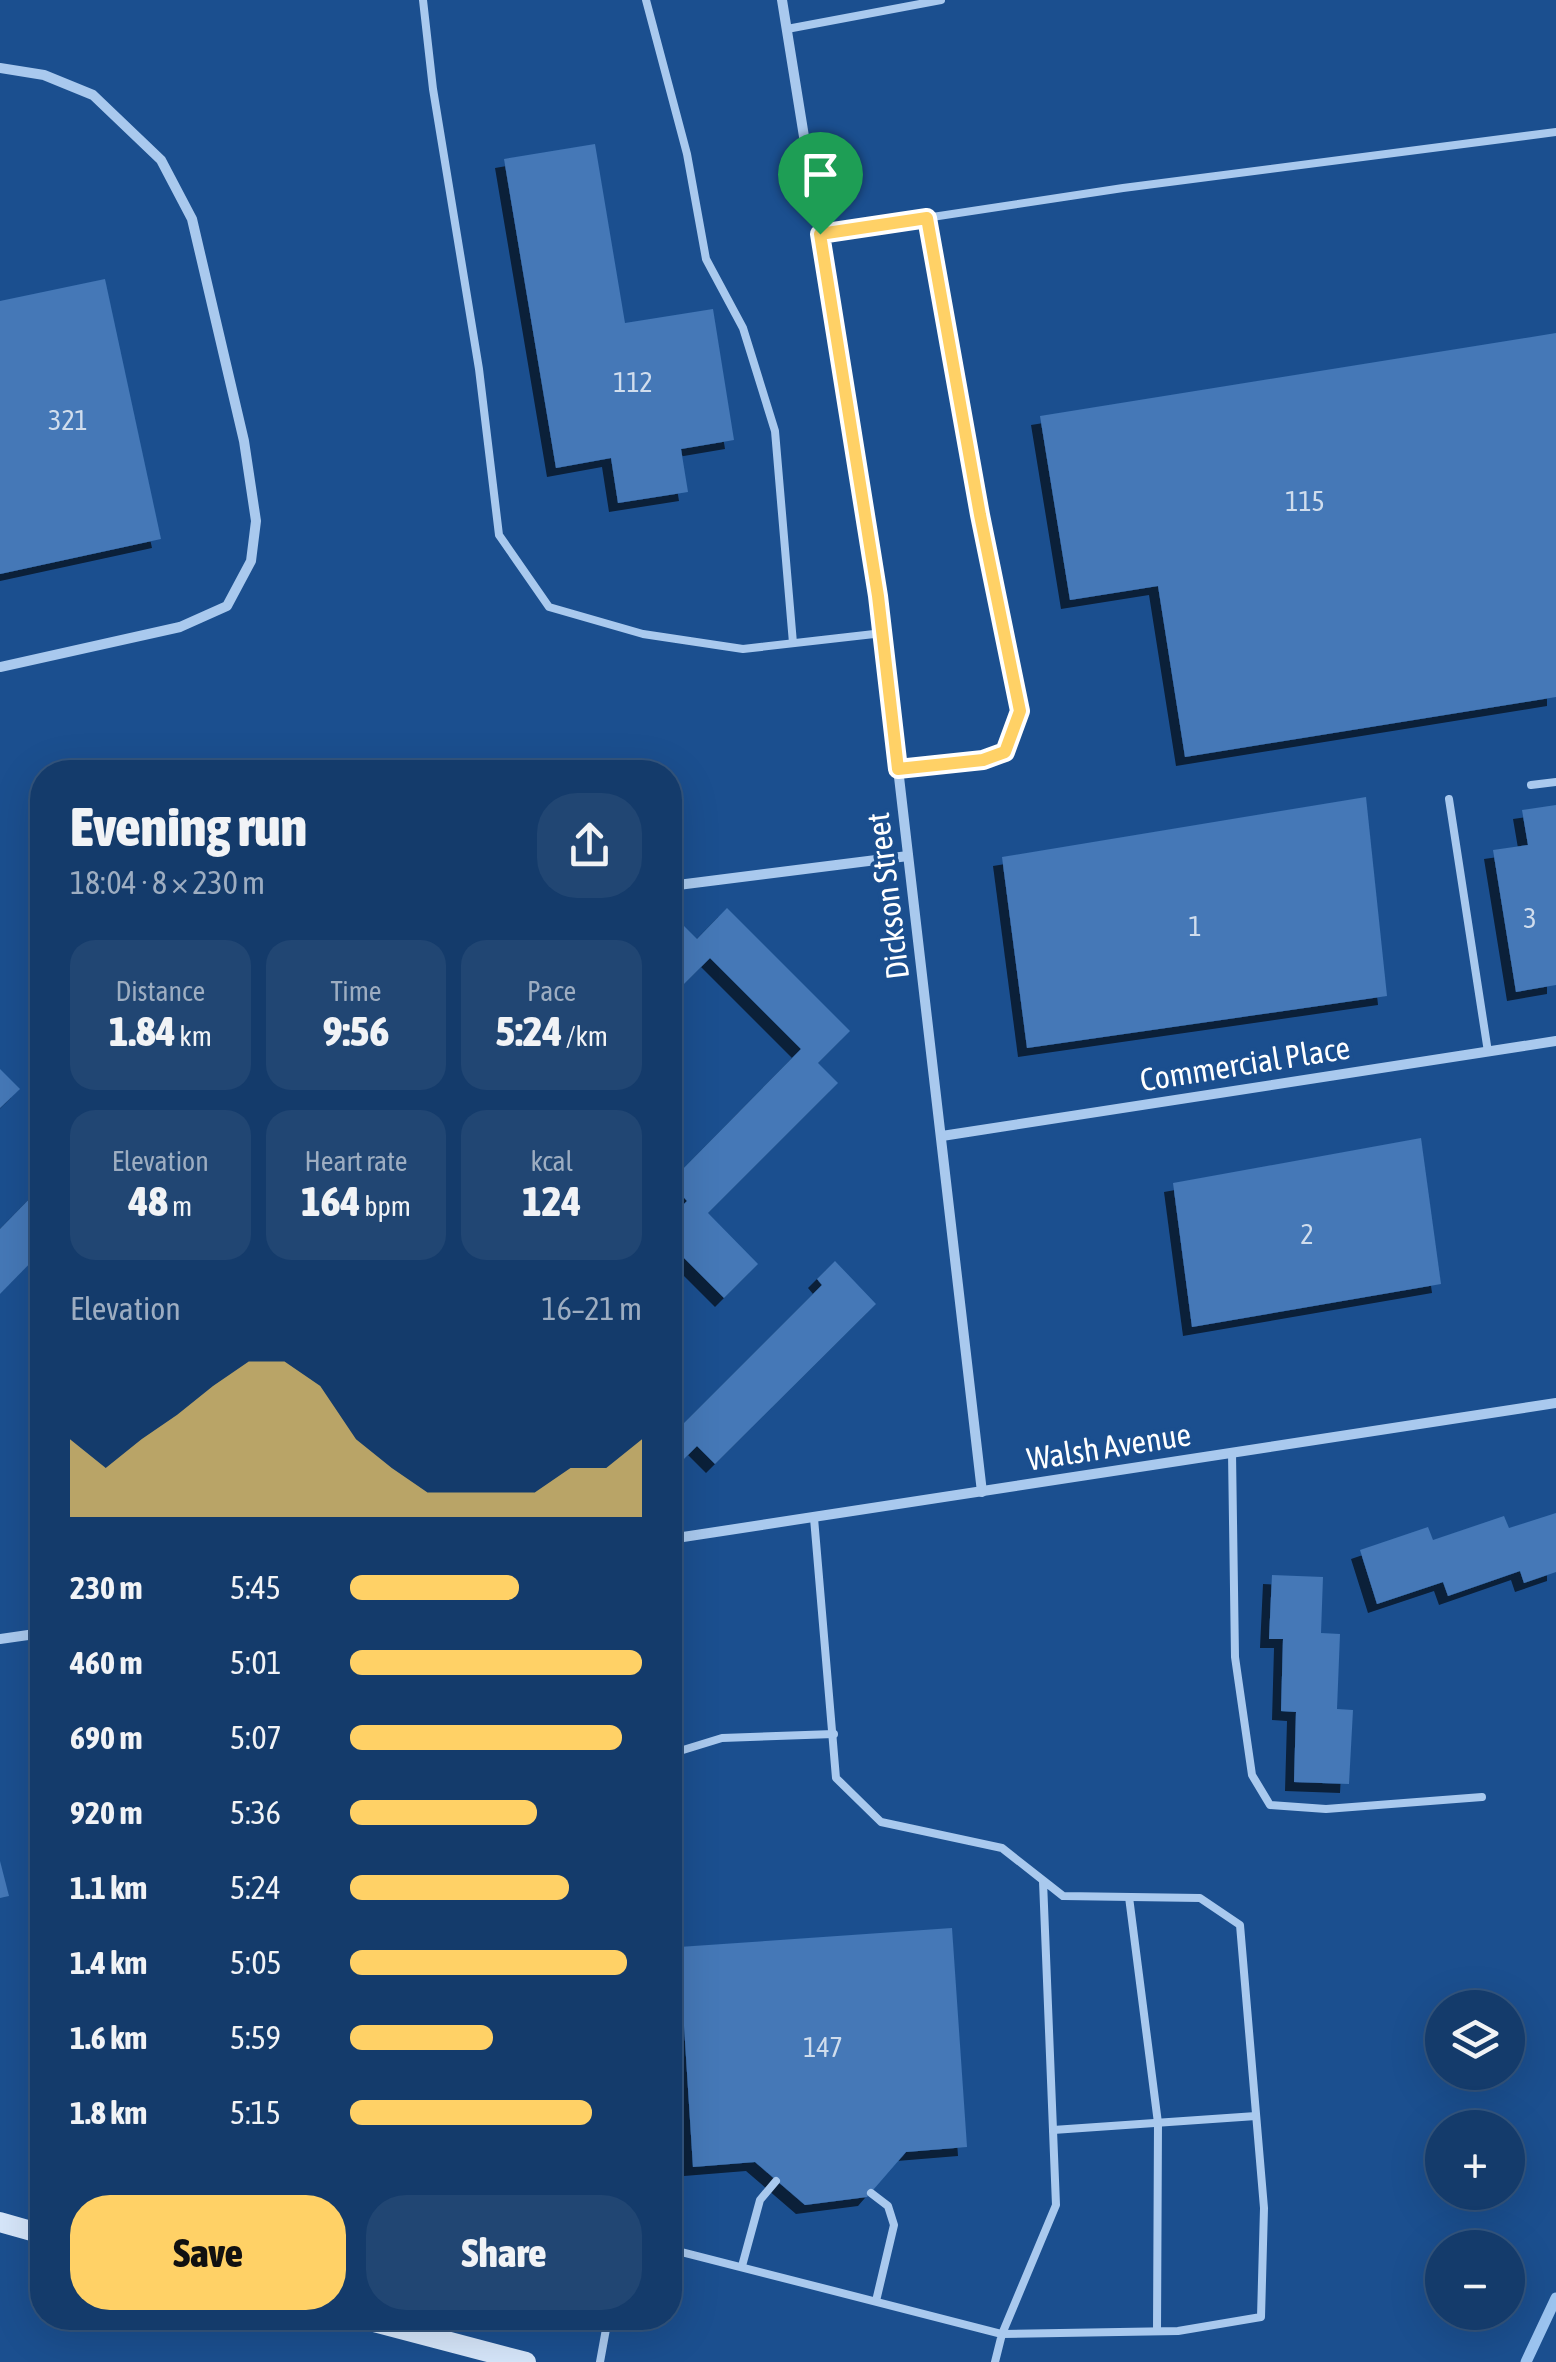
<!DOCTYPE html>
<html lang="en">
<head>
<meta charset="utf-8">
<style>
  :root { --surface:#143b6b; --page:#214673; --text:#f1f3f6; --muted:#9dadc1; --line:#33557e; --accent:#ffd166 }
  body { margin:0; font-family:"Asap Condensed",sans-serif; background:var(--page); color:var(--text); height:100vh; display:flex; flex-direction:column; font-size:38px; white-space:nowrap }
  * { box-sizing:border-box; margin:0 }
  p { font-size:32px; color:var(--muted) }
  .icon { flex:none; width:55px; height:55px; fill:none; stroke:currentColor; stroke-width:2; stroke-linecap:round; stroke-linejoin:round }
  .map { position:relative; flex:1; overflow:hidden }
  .side { position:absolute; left:30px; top:760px; width:652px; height:1570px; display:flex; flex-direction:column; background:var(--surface); border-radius:40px; box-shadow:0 10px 40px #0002,0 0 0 2px var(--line) }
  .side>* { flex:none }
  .controls { position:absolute; left:1425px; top:1990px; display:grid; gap:20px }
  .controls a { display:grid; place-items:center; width:100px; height:100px; border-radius:50%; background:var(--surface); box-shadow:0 10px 40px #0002,0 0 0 2px var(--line); font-size:50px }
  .pin { position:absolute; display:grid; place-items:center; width:85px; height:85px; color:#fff; margin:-102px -42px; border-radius:50% 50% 50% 0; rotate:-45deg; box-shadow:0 0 10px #0007 }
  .pin .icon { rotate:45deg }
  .round { display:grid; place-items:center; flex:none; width:105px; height:105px; border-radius:40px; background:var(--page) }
  .headline { display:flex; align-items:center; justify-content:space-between; height:170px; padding:0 40px }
  h1 { font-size:55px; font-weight:800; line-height:75px }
  .figures { display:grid; grid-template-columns:repeat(3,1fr); gap:15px; height:170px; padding:10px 40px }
  .figures div { display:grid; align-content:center; border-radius:25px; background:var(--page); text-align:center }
  .figures b { font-size:42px; font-weight:800 }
  .figures small { font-size:28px; font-weight:400 }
  .figures p { font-size:28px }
  .chart { height:280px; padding:20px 40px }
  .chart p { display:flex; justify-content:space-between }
  .chart svg { width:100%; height:180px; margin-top:10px; fill:var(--accent); opacity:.7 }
  .action { display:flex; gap:20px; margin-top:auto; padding:20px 40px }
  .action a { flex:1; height:115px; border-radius:40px; background:var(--accent); color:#111; font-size:40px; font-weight:800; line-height:115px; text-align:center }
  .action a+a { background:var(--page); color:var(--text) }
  ul { padding:0 40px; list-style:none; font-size:32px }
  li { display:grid; grid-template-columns:160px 120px 1fr; align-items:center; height:75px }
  li i { height:25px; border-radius:12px; background:var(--accent) }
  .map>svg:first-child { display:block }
</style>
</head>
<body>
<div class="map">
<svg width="1556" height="2362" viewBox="0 0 1556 2362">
  <defs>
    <filter id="shadow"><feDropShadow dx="-9" dy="9" stdDeviation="0" flood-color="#0009"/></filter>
  </defs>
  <rect width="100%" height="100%" fill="#1b4f8f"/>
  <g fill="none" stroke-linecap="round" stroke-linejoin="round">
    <path stroke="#9cc4f0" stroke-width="11" d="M1526,2362L1556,2298"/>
  </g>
  <g fill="#4478b7" filter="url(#shadow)">
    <path d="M595,144L625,323L713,309L734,440L681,449L688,492L618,503L611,458L556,468L504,159Z"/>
    <path d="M105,279L161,539L0,574V301Z"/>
    <path d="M1556,333V697L1185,757L1158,586L1070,600L1040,416Z"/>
    <path d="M1366,797L1387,996L1027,1048L1002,857Z"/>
    <path d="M1556,805V985L1516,992L1493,850L1528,845L1522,810Z"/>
    <path d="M727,908L850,1031L818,1063L838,1083L708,1213L758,1264L724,1298L670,1244V1218L687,1201L670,1182L801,1049L710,958L670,998V924L676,918L697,939Z"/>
    <path d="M0,1069L20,1089L0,1108Z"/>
    <path d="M1421,1138L1441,1284L1192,1327L1173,1183Z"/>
    <path d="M42,1186V1251L0,1294V1229Z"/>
    <path d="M835,1261L876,1304L715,1464L697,1446L670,1473V1416L681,1426L822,1285L817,1279Z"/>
    <path d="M1556,1513V1572L1524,1583L1520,1571L1448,1596L1443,1582L1377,1604L1360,1550L1428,1527L1433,1540L1504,1516L1509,1528Z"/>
    <path d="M1272,1575L1323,1577L1321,1633L1340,1634L1337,1709L1353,1710L1349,1784L1294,1782L1296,1712L1281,1711L1283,1639H1269Z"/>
    <path d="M0,1861L9,1896L0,1898Z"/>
    <path d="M952,1928L967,2147L906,2152L867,2197L805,2205L755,2162L693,2167L679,1947Z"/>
  </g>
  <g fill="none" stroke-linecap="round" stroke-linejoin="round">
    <g stroke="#a9c9ee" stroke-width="8">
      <path d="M423,0L433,89L479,369L499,535L549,607L643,634L743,649L883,633"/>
      <path d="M646,0L687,154L706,259L743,328L775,431L793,643"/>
      <path d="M787,29L941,0"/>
      <path d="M820,234L1123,188L1556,132"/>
      <path d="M898,769L983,759L1005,752L1020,711L980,515L927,218"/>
      <path d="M1531,785L1556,782"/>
      <path d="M1449,799L1488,1052"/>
      <path d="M1232,1453L1235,1657L1252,1775L1270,1805L1326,1809L1482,1797"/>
      <path d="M814,1518L836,1778L881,1822L1002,1848L1063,1896L1200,1898L1240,1925L1264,2208L1261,2317L1178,2331L1002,2334L1056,2205L1043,1881"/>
      <path d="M670,1754L722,1738L834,1734"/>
      <path d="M1129,1897L1158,2123L1157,2331"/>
      <path d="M1053,2130L1256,2116"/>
      <path d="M871,2193L888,2206L894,2225L876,2301"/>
      <path d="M670,2249L1002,2334L995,2362"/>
      <path d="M742,2266L760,2200L776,2181"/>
      <path d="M600,2362L608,2318"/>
    </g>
    <g stroke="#a9c9ee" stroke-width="10">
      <path d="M782,0L878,596L982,1492"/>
      <path d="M0,68L44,75L93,95L161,160L192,219L244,441L256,521L251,561L227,606L180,627L0,667"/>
      <path d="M670,886L908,856"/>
      <path d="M942,1136L1556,1041"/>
      <path d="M670,1539L1556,1403"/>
      <path d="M0,1639L42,1633"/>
    </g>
    <g stroke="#d6e6fa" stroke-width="20">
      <path d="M0,2222L42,2234"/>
      <path d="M359,2318L526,2362"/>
    </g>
  </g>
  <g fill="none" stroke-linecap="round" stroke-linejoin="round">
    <g stroke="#fff" stroke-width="20">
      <path id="route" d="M927,218L980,515L1020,711L1005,752L983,760L898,769L878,596L820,234Z"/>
    </g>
    <use href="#route" stroke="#ffd166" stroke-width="12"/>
  </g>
  <g text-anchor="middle" stroke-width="8" stroke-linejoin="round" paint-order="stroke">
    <g font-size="28" fill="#d0dded">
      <text x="633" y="392">112</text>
      <text x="68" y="430">321</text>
      <text x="1305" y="511">115</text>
      <text x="1530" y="928">3</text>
      <text x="1195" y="936">1</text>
      <text x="1307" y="1244">2</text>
      <text x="823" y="2057">147</text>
    </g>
    <g font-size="32" fill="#fff" stroke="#1b4f8f">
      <text transform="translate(888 896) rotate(-97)" y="11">Dickson Street</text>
      <text transform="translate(1245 1064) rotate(-9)" y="11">Commercial Place</text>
      <text transform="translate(1109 1447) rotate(-9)" y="11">Walsh Avenue</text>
    </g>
  </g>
</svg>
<div class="controls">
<a><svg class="icon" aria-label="layers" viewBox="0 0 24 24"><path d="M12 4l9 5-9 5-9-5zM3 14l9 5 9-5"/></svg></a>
<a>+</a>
<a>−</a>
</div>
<div class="pin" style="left:820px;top:234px;background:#1e9e55"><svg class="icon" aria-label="arrive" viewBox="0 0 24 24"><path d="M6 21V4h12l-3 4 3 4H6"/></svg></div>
<section class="side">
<div class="headline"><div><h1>Evening run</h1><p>18:04 · 8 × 230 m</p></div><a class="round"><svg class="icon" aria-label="share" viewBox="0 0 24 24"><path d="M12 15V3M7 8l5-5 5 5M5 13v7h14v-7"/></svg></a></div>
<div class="figures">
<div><p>Distance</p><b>1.84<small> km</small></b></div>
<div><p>Time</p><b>9:56</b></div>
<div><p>Pace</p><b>5:24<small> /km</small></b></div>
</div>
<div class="figures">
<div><p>Elevation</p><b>48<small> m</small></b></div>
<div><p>Heart rate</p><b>164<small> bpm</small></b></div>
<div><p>kcal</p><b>124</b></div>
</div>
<div class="chart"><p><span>Elevation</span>16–21 m</p>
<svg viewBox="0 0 160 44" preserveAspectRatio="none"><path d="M0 44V25L10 32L20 25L30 19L40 12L50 6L60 6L70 12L80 25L90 32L100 38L110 38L120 38L130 38L140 32L150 32L160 25V44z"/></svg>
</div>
<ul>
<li><b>230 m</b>5:45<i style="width:58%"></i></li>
<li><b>460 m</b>5:01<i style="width:100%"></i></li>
<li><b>690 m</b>5:07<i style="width:93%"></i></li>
<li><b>920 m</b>5:36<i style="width:64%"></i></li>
<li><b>1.1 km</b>5:24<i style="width:75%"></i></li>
<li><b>1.4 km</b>5:05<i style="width:95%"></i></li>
<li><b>1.6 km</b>5:59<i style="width:49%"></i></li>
<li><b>1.8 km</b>5:15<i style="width:83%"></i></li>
</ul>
<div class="action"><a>Save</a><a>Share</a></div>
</section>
</div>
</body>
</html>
